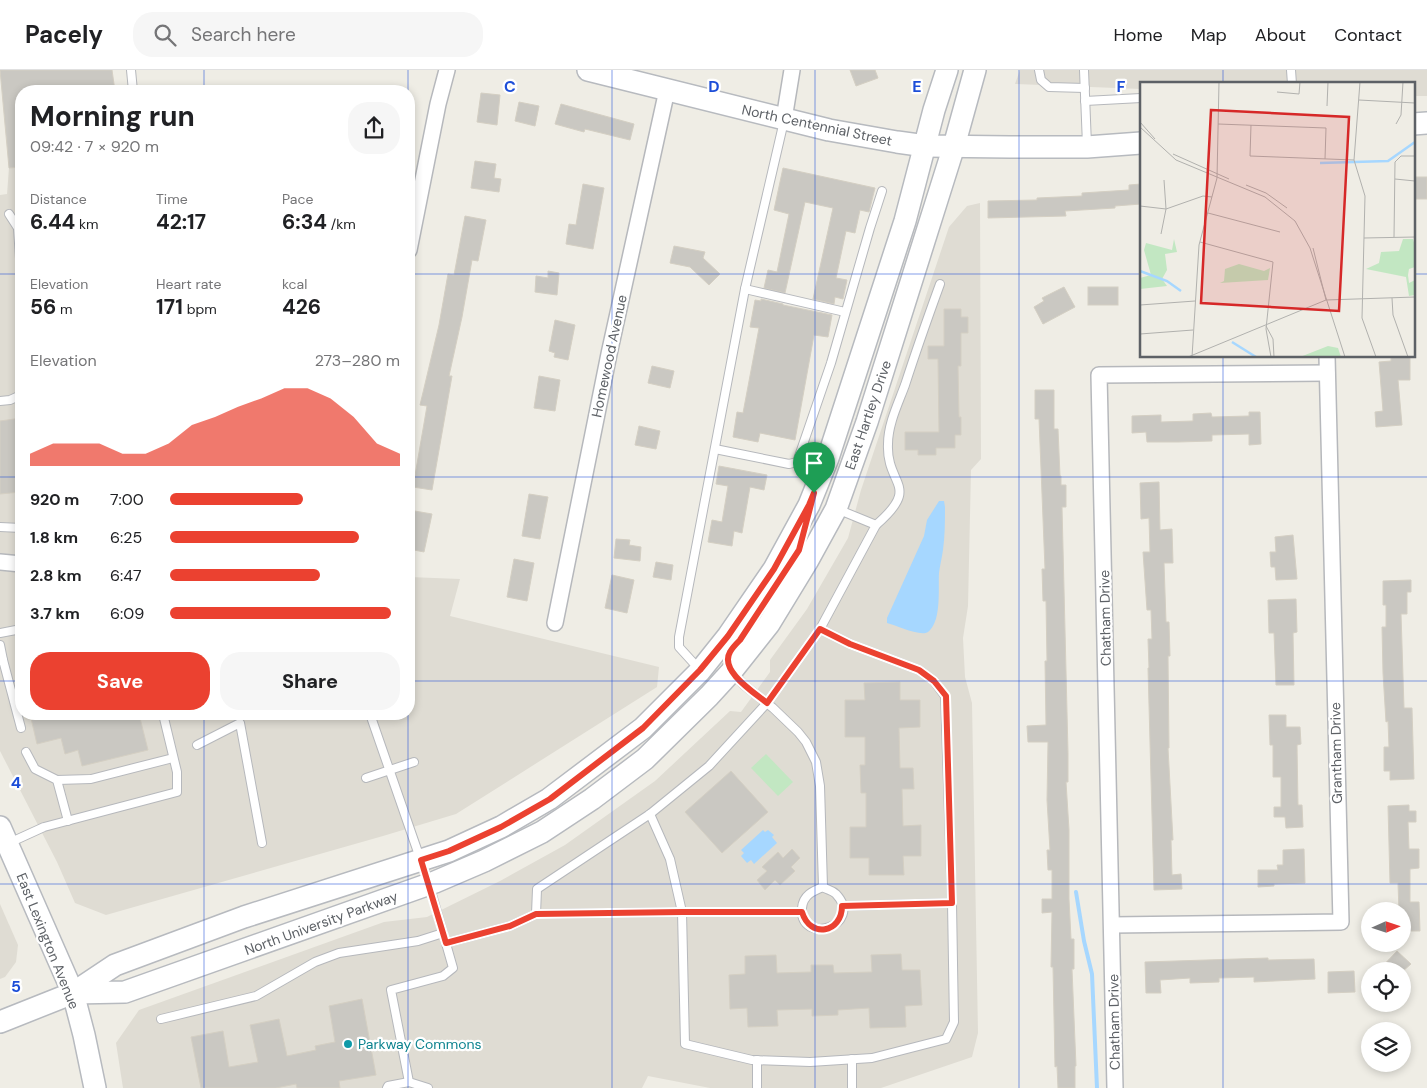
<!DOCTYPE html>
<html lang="en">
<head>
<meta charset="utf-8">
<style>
  :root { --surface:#fff; --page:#f6f6f6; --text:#202124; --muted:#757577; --line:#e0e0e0; --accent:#eb4130 }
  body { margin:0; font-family:"DM Sans",sans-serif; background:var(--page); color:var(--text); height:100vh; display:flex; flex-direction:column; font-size:19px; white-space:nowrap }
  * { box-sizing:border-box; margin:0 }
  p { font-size:16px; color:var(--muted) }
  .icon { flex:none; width:28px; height:28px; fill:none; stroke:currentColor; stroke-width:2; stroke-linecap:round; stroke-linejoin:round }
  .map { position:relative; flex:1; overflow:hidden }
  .side { position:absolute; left:15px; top:15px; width:400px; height:635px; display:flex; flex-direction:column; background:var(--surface); border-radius:20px; box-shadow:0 2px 8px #0003 }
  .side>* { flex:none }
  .needle { width:32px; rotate:87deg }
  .tools { position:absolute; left:1361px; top:832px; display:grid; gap:10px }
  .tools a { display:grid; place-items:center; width:50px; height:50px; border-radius:50%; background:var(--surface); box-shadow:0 2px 8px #0003; font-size:25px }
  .pin { position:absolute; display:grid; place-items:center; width:42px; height:42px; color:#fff; margin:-51px -21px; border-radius:50% 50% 50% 0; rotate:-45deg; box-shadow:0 0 5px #0007 }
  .pin .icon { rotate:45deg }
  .round { display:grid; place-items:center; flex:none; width:52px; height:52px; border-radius:20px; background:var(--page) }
  .head { display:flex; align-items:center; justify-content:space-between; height:85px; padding:0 15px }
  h1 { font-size:28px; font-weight:700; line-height:38px }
  .metrics { display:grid; grid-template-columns:repeat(3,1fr); gap:8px; height:85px; padding:5px 15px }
  .metrics div { display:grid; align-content:center }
  .metrics b { font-size:21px; font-weight:700 }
  .metrics small { font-size:14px; font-weight:400 }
  .metrics p { font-size:14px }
  .chart { height:140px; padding:10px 15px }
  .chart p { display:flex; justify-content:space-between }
  .chart svg { width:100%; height:90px; margin-top:5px; fill:var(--accent); opacity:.7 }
  .primary-button { display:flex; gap:10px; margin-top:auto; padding:10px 15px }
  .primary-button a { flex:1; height:58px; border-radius:20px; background:var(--accent); color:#fff; font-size:20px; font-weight:700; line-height:58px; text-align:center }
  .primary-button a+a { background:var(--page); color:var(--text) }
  ul { padding:0 15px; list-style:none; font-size:16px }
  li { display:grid; grid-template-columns:80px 60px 1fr; align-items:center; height:38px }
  li i { height:12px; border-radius:6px; background:var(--accent) }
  header { display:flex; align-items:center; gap:30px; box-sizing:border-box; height:70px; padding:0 25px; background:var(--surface); border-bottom:1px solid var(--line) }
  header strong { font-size:24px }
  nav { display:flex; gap:28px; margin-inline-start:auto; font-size:18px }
  .search { width:350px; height:45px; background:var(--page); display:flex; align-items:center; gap:12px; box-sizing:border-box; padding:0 18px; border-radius:20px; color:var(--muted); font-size:19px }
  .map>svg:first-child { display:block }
</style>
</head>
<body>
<header>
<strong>Pacely</strong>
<div class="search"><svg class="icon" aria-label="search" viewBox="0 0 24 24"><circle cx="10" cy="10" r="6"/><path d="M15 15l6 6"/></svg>Search here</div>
<nav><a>Home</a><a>Map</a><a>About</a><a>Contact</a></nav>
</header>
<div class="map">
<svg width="1427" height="1018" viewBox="0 0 1427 1018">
  <rect width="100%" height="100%" fill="#efede5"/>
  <g fill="#dfdcd3">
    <path d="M1020,0H1427V26H1413V14H1141V19L1015,14Z"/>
    <path d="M21,97V644H409V507L460,509L450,546L659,597L657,617L456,744L383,766L106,845L75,833L57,792L0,681V125L7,124L9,98Z"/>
    <path d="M980,133L981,389L971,400L968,536L963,568L965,607L972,633L978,963L972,987L881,1018H710L648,1006L642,1018H123L116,973L139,940L384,852L427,847L500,811L565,775L655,711L730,641L741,642L770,602V590L807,539L848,468L861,420L949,157L967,136Z"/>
    <path d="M0,834L18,875L16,892L5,907L0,909Z"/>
  </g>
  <path fill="#c2e7c2" d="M766,684L793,712L778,726L751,698Z"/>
  <g fill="#a6d7ff">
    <path d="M939,431H944L945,437C945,451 945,466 943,480C942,487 940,495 939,503C938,517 942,552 928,562C920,567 896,555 887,553V548L924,466L927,450Z"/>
    <path d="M763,760L765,762L768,760L774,765L772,767L777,773L754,794L751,790L747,793L741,786L744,783L741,780Z"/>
  </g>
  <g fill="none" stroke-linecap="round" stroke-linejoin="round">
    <path stroke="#a6d7ff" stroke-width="4" d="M1076,822L1084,871L1092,904L1097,1018"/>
  </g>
  <g fill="#cac8c2" stroke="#d4cfc3">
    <path d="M0,0H112L115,21H21V97L9,98Z"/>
    <path d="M850,0H875L878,8L856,16Z"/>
    <path d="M481,23L500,25L497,55L477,52Z"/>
    <path d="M519,32L539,36L535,56L515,51Z"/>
    <path d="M561,34L634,54L630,70L585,59L584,62L555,54Z"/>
    <path d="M475,91L496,94L494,108L501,109L499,122L471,118Z"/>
    <path d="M783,98L875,118L869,142L860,140L855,163L846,161L836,208L847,210L843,229L835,227L834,234L813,229L833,138L805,132L785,223L764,218L768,200L777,202L789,144L774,140Z"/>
    <rect x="1413" y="107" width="14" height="22"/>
    <path d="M583,114L604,118L593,179L566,174L569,154L576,155Z"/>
    <path d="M1141,114V134L1115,136V138L1065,141L1066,146L988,148V131L1037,130V128L1082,126V123L1129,120V115Z"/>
    <path d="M465,146L486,150L478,191L472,190L462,247L449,306H452L432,420L413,417L427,336L420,335L439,255L448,204L454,205Z"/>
    <path d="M674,176L705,182L703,188L720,204L709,215L690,197L670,193Z"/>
    <path d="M548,201L559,203L557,225L535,222L536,206L548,208Z"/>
    <path d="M1064,217L1075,237L1043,254L1034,237L1044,231L1042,228Z"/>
    <rect x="1088" y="217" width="30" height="18"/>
    <path d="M761,229L783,234V235L832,245L828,267L814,265L795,370L760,363L758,372L733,367L737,342L743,343L759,258L750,257L755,230L761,231Z"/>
    <path d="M944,239H961V247H968V263H961V296H958L959,347H961V365H955V378H936V385H918V380H905V362H939L938,289H928V276H944Z"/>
    <path d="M555,250L575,255L568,290L554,287L555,283L549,281Z"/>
    <path d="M1391,286H1410V310H1398L1402,355L1376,357L1375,342L1383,341L1379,292L1391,291Z"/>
    <path d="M652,296L674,301L670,318L648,313Z"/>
    <path d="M539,306L560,310L555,341L534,338Z"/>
    <path d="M1035,320H1054V359H1058L1060,406H1061V415H1066V437H1062L1068,683V712H1066L1069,760V829L1071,869H1074V899H1072L1076,996H1075V1018H1058L1057,996L1055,997L1053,897H1051L1052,842L1042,843V829H1052V800H1048L1047,780H1050L1047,730L1048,672H1028L1027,656L1046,655L1045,591H1047L1046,531H1043L1042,499H1045L1039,349H1035Z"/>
    <path d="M1249,342H1260L1261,374L1249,375V364L1212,365V371L1178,372H1147L1146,362L1132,363V346L1161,345V352L1193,351V344L1211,343L1212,347L1249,346Z"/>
    <path d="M21,348V422L0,424V351Z"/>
    <path d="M639,356L660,361L656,379L635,375Z"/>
    <path d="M719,396L767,405L764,420L750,417L742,463L734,461L732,476L708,472L712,450L722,452L728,416L716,414Z"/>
    <path d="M1159,412L1160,460L1172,459L1173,493H1164L1166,552H1169L1170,586H1168L1169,678H1168L1173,770H1171L1172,805L1181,804L1182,819L1154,820L1148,598H1149L1148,569H1152L1151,540H1147L1143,482H1150L1149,448L1141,449L1140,413Z"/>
    <path d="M529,424L548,427L540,469L522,466Z"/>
    <path d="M409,440L432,444L424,482L409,479Z"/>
    <path d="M1293,465L1297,509L1276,510L1275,497H1271L1270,482H1276L1275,467Z"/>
    <path d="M616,469L630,470L629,475L641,477L640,491L614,488Z"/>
    <path d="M514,489L534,493L527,531L507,527Z"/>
    <path d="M656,492L673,495L671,510L653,507Z"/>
    <path d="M612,505L634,510L627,543L605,538Z"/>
    <path d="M1411,510V522H1407V544H1401L1404,638H1412L1414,709L1390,710V701H1384V677H1389L1388,651L1386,652L1383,603L1382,557H1386V535H1383V511Z"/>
    <path d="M1296,529L1297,562L1293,563L1294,615H1276L1274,563H1269L1268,530Z"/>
    <path d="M900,612V630H920V657L899,658L900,698H913L914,719H902L903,756L921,755V786H903L904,805H869V788H850V757H866V723H861L860,695H865V667H845V630H865L864,613Z"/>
    <path d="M30,644H139L148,680L82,696L78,680L65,684L61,668L37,674Z"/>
    <path d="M1269,645H1286V657H1300L1301,674L1297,675L1298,735H1302L1303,757L1286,758L1285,747H1274V737H1281V707H1273V675H1270Z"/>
    <path d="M731,701L768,742L722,783L685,742Z"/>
    <path d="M1409,735V741H1416V752H1408L1409,779H1419V798L1410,799V832H1419L1420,861H1402V841H1399L1398,813H1390L1388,736Z"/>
    <path d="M792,779L800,788L791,797L795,801L780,815L775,810L765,820L757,810L767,801L762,797L778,782L783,788Z"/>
    <path d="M1304,779L1305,813L1274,814V816L1258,817V800H1278L1277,795H1283V780Z"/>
    <path d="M1397,881L1411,894L1403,901H1378Z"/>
    <path d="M901,884L902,900H920L922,935L905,936L906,957L870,958L869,938L838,940V945L812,946V939L777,940L778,956L748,957L747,938L730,939L729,905L745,904V886L776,885L777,903L811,902V895H833L834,903L872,902L871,885Z"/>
    <path d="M1268,888V890L1314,889L1315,909L1254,912V907L1219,908V912L1190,913V908L1160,910L1161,923H1146L1145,892Z"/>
    <path d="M1354,901L1355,922L1328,923V902Z"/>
    <path d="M362,929L376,1005L339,1011L340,1018H297L296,1014L276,1018H201L191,967L223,961L229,997L258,992L250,955L279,949L287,986L316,980L315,976L335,972L329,936Z"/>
  </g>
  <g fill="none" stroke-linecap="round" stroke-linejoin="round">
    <g stroke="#b6b8bc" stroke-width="10">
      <g id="service">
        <path d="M131,0L133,21"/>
        <path d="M1039,0L1041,10L1049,17L1085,18"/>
        <path d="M1084,0L1087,75"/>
        <path d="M1291,0L1292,14"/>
        <path d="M1085,31L1141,28"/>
        <path d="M9,144L18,158L21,204"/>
        <path d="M745,219L845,242"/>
        <path d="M0,331L10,330L21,325"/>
        <path d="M715,379L789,394L797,392L831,293L870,158L882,121"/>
        <path d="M876,455C922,415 886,416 888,374C888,354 898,334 905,315C916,281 928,247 940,214"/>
        <path d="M0,457L21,458"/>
        <path d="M820,559L876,455L837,439"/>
        <path d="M0,563L21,559"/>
        <path d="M0,575L3,590L0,591"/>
        <path d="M3,590L21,658"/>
        <path d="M699,599L679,577V567L745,219L784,51"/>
        <path d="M733,603L744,615L773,638L798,662L806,672L816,692L820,716L823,817"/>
        <path d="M197,675L240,653L262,773"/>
        <path d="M26,682L35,699L57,710L68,751"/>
        <path d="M366,708L414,692"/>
        <path d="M57,710L91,709L173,688"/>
        <path d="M9,773L44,757L177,722V702L163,644"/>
        <path d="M823,817C827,820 832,820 836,824C865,855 799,877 802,838C803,825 813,821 823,817Z"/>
        <path d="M802,842H682L685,974L752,990L810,992L872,988L946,969L954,952L952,833"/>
        <path d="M536,844L537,819L650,744L709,696L767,633L820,559L850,574L919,600L934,611L945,626L952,833L842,836"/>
        <path d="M446,873L510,856L536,844L682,842L670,789L650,744"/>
        <path d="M161,949L256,926L315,892L339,883L418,871L443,863L429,814L370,644"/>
        <path d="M852,989V1018"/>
        <path d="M757,990V1018"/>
        <path d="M387,1018L388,1016L409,1012"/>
        <path d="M428,1018L409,1012L391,920L443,906L453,898L445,870"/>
      </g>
    </g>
    <g stroke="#b6b8bc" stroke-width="18">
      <g id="minor">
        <path d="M784,49L792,0"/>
        <path d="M409,180L438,34L447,0"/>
        <path d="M0,492L21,494"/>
        <path d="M555,553L609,284L667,20"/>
        <path d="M1112,855L1341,852L1327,286"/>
        <path d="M1115,1018L1099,305L1327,303"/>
      </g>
    </g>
    <g stroke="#b7babf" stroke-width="24">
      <g id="secondary">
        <path d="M588,0L829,60L897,72L926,76L1010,77H1087L1141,73"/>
        <path d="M1413,54L1427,53"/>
        <path d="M0,757L73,923L84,965L95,1018"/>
        <path d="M73,923L125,922L435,812L484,791L542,762L592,729L645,689L709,626L731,602L769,554L808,490L836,439L867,352L954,76L975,0"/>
        <path d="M0,952L73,923L115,895L244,847L449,781L501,757L549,729L643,658L700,601L728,566L774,499L809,435L828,388L905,151L934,40L947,0"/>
      </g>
    </g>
    <use href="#service" stroke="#fff" stroke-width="8"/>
    <use href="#minor" stroke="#fff" stroke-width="15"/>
    <use href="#secondary" stroke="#fff" stroke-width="21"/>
  </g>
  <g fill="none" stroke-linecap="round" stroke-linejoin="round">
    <g stroke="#fff" stroke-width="10">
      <path id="route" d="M814,423L799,480L740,570C736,574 732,578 730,582C719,601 755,623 767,633L820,559L850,574L919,600L934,611L946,626L952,833L842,836C842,863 810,869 802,842H682L536,844L510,856L446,873L421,790L449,781L501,757L550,729L643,658L700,600L728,566L774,499L809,435Z"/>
    </g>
    <use href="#route" stroke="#eb4130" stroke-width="6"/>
  </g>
  <path fill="none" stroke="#1d4ed8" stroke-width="1" stroke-opacity="0.55" d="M204,0V21M408,0V21M612,0V1018M815,0V1018M1019,0V1018M1223,0V14M0,204H21M409,204H1141M1413,204H1427M1223,286V1018M0,407H21M409,407H1427M0,611H21M409,611H1427M204,644V1018M408,644V1018M0,814H1427"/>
  <circle fill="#0f9aa8" stroke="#fff" stroke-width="2" cx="348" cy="974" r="5"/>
  <g text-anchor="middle" stroke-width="4.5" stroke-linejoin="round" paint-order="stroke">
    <g font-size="14" fill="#5d6166" stroke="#fff">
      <text transform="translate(817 55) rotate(12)" y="5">North Centennial Street</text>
      <text transform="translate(609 286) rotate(-78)" y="5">Homewood Avenue</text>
      <text transform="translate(868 345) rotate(-71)" y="5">East Hartley Drive</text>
      <text transform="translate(1105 548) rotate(-91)" y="5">Chatham Drive</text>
      <text transform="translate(1336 683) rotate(-91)" y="5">Grantham Drive</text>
      <text transform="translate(321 853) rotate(-20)" y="5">North University Parkway</text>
      <text transform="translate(48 871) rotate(68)" y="5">East Lexington Avenue</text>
      <text transform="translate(1114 952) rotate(-91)" y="5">Chatham Drive</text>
    </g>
    <g font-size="14" fill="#0d838f" stroke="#fff" text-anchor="start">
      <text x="358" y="979">Parkway Commons</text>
    </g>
  </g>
  <g transform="translate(1140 12)">
    <rect width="275" height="275" fill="#efede5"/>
    <path d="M34,157L37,170L25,172L27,188L22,197L27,204L0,207V196L11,193L4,168L6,161L32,168ZM263,157H273L275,164V185L269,187L268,193L269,201L275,198V213L269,214L266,195L226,187L239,181L241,170L259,169ZM99,182L124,189L130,186L128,198L80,201L84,199L85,187ZM188,264L198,266L201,275H160Z" fill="#c2e7c2"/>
    <path fill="none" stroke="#a6d7ff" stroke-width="2.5" d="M180,81L248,79L275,60M0,189L27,199L41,209M92,260L116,275"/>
    <path fill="none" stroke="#b1b1ae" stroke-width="1" d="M220,0L214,78L225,114L222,236L236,275M137,10L159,12L160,0M219,18L275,21M187,24L188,0M0,40L15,57M78,42L186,46L185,77M256,42L261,33L263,0M111,43L110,74L214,78M0,45L36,78L125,115L155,139L170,166L205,275M33,72L89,97M255,97L275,99M106,103L126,111L147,126M0,124L26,127L63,114L72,115M68,131L140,150M21,152L26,127L24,98M254,155L255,80L261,74H275M224,156L275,155M60,160L133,180L126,247L131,275M173,166L186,218M252,216L253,233L268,275M0,223L55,219M126,244L133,257L134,275M0,252L53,248M48,275L186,218L275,215M52,275L59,163L77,96L79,0"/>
    <path fill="#d62828" fill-opacity="0.15" stroke="#d62828" stroke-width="2.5" d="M71,28L209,35L199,229L61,221Z"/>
    <rect width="275" height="275" fill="none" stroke="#5d6166" stroke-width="2.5"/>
  </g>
  <g font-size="16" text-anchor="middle" font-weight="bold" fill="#1d4ed8" stroke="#fff" stroke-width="4.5" stroke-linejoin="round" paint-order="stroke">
    <text x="510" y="22">C</text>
    <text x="714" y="22">D</text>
    <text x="917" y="22">E</text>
    <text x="1121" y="22">F</text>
    <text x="16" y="718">4</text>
    <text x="16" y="922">5</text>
  </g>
</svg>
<div class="tools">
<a><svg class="needle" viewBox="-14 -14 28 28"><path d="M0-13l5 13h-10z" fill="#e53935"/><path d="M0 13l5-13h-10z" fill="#757577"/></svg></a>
<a><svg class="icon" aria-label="locate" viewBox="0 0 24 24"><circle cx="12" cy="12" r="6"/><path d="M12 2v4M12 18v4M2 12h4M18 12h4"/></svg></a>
<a><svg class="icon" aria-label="layers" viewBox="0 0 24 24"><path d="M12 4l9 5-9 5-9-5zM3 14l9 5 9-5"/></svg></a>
</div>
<div class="pin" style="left:814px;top:423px;background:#1e9e55"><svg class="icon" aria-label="arrive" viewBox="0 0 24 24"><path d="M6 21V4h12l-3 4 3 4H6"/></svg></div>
<section class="side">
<div class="head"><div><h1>Morning run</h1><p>09:42 · 7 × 920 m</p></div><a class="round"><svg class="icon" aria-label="share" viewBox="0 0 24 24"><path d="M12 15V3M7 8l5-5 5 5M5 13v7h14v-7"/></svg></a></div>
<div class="metrics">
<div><p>Distance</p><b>6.44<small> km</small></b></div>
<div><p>Time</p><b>42:17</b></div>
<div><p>Pace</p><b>6:34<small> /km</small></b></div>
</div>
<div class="metrics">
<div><p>Elevation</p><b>56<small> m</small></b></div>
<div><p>Heart rate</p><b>171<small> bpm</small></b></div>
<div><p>kcal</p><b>426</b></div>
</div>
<div class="chart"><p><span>Elevation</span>273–280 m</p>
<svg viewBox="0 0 160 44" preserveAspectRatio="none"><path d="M0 44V38L10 33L20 33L30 33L40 38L50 38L60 33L70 24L80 20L90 15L100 11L110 6L120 6L130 11L140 20L150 33L160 38V44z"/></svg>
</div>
<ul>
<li><b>920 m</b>7:00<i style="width:58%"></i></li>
<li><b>1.8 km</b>6:25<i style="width:82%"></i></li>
<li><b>2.8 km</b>6:47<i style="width:65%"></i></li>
<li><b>3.7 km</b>6:09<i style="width:96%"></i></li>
</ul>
<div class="primary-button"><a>Save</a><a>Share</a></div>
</section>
</div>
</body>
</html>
